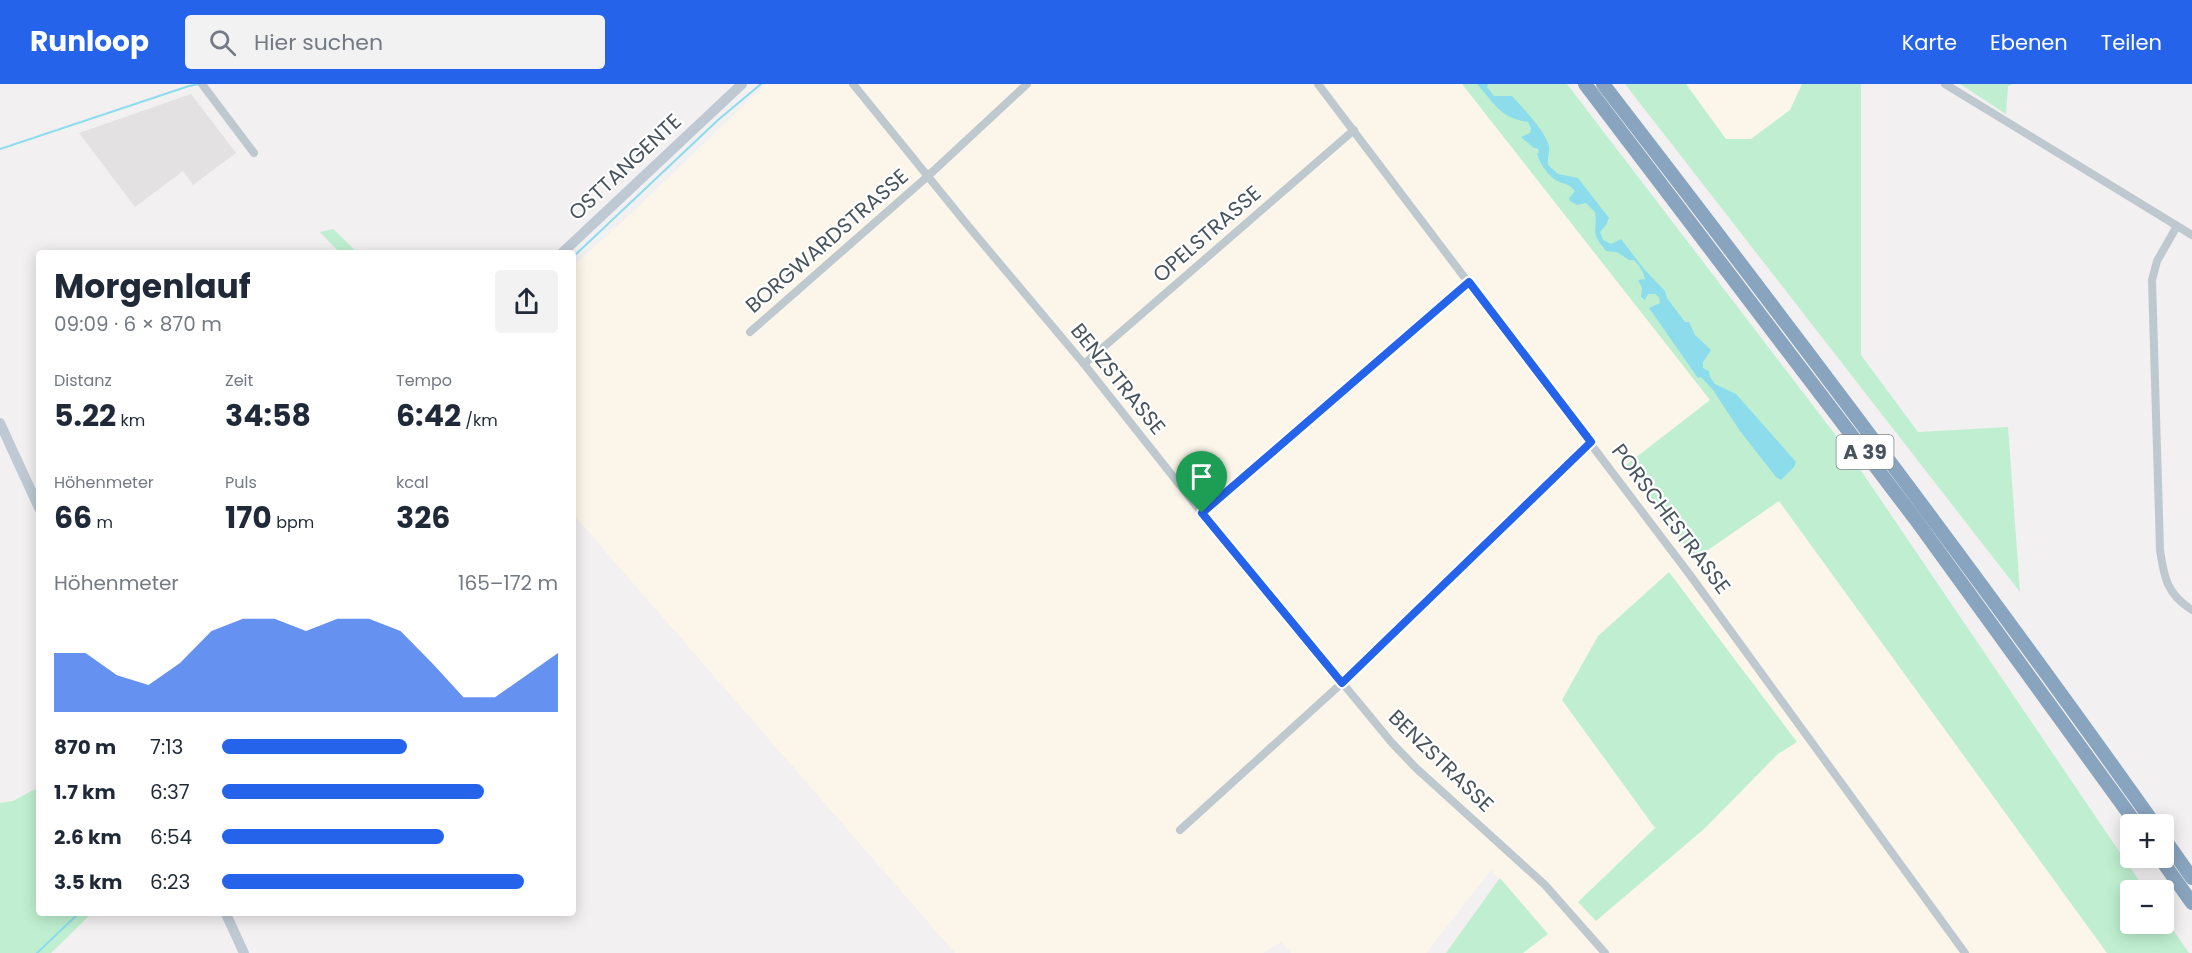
<!DOCTYPE html>
<html lang="de">
<head>
<meta charset="utf-8">
<style>
  :root { --surface:#fff; --page:#f2f2f3; --text:#1f2937; --muted:#747a83; --accent:#2563eb }
  body { margin:0; font-family:Poppins,sans-serif; background:var(--page); color:var(--text); height:100vh; display:flex; flex-direction:column; font-size:22px; white-space:nowrap }
  * { box-sizing:border-box; margin:0 }
  p { font-size:20px; color:var(--muted) }
  .icon { flex:none; width:33px; height:33px; fill:none; stroke:currentColor; stroke-width:2; stroke-linecap:round; stroke-linejoin:round }
  .map { position:relative; flex:1; overflow:hidden }
  .details { position:absolute; left:36px; top:166px; width:540px; height:666px; display:flex; flex-direction:column; background:var(--surface); border-radius:6px; box-shadow:0 3px 15px #0003 }
  .details>* { flex:none }
  .tools { position:absolute; left:2120px; top:730px; display:grid; gap:12px }
  .tools a { display:grid; place-items:center; width:54px; height:54px; border-radius:6px; background:var(--surface); box-shadow:0 3px 15px #0003; font-size:30px }
  .pin { position:absolute; display:grid; place-items:center; width:51px; height:51px; color:#fff; margin:-62px -26px; border-radius:50% 50% 50% 0; rotate:-45deg; box-shadow:0 0 6px #0007 }
  .pin .icon { rotate:45deg }
  .round { display:grid; place-items:center; flex:none; width:63px; height:63px; border-radius:6px; background:var(--page) }
  .summary { display:flex; align-items:center; justify-content:space-between; height:102px; padding:0 18px }
  h1 { font-size:33px; font-weight:700; line-height:45px }
  .stats { display:grid; grid-template-columns:repeat(3,1fr); gap:9px; height:102px; padding:6px 18px }
  .stats div { display:grid; align-content:center }
  .stats b { font-size:30px; font-weight:700 }
  .stats small { font-size:16px; font-weight:400 }
  .stats p { font-size:16px }
  .chart { height:168px; padding:12px 18px }
  .chart p { display:flex; justify-content:space-between }
  .chart svg { width:100%; height:108px; margin-top:6px; fill:var(--accent); opacity:.7 }
  ul { padding:0 18px; list-style:none; font-size:20px }
  li { display:grid; grid-template-columns:96px 72px 1fr; align-items:center; height:45px }
  li i { height:15px; border-radius:8px; background:var(--accent) }
  header { display:flex; align-items:center; gap:36px; box-sizing:border-box; height:84px; padding:0 30px; background:var(--accent); color:#fff }
  header strong { font-size:28px }
  nav { display:flex; gap:33px; margin-inline-start:auto; font-size:21px }
  .search { width:420px; height:54px; background:var(--page); display:flex; align-items:center; gap:15px; box-sizing:border-box; padding:0 21px; border-radius:6px; color:var(--muted); font-size:22px }
  .map>svg:first-child { display:block }
</style>
</head>
<body>
<header>
<strong>Runloop</strong>
<div class="search"><svg class="icon" aria-label="search" viewBox="0 0 24 24"><circle cx="10" cy="10" r="6"/><path d="M15 15l6 6"/></svg>Hier suchen</div>
<nav><a>Karte</a><a>Ebenen</a><a>Teilen</a></nav>
</header>
<div class="map">
<svg width="2192" height="869" viewBox="0 0 2192 869">
  <rect width="100%" height="100%" fill="#f2f0f0"/>
  <g fill="#fcf6ea">
    <path d="M766,0H1462L1711,317L1626,381L1695,475L1778,416L2107,869H1523L1548,849L1491,786L1426,869H1291L1281,858L1263,869H955L573,430V182L638,123Z"/>
    <path d="M1686,0H1802L1790,26L1750,55H1726Z"/>
  </g>
  <path fill="#e3e1e2" d="M191,10L236,69L193,101L183,87L135,123L79,49Z"/>
  <g fill="#bfefd0">
    <path d="M1462,0H1567L1847,366L2146,807H2130V840H2163V831L2189,869H2107L1779,417L1695,475L1626,381L1710,316Z"/>
    <path d="M1625,0H1686L1726,55H1751L1790,26L1802,0H1861V271L1918,348L2008,343L2020,508Z"/>
    <path d="M1960,0H2013L2008,2L2006,30Z"/>
    <path d="M333,145L358,169H340L320,148Z"/>
    <path d="M1669,488L1797,658L1778,670L1704,745L1596,837L1578,818L1655,744L1562,616L1598,552Z"/>
    <path d="M39,703V830H91L51,869H0V719L13,717Z"/>
    <path d="M1500,794L1548,850L1523,869H1446Z"/>
  </g>
  <path fill="#8cdcec" d="M1477,0H1488L1487,3L1494,12H1512C1522,23 1546,48 1549,62C1550,68 1547,74 1548,81L1558,90L1578,94L1609,134L1606,141L1600,148L1603,156L1611,160L1621,155L1644,185L1665,207L1667,214L1685,238H1689L1695,251L1711,266L1703,278V284L1709,287L1710,293L1715,300L1736,310L1796,378L1794,383L1781,396L1776,393L1740,347L1713,306L1701,293L1698,294L1649,224L1660,219L1659,213L1655,210H1648L1645,216L1641,213L1642,204L1638,196L1645,195C1643,187 1640,182 1634,176H1629L1617,168L1606,167C1589,146 1598,150 1595,128L1586,119L1577,121L1570,117L1569,114L1575,107C1567,97 1562,101 1554,95C1546,89 1540,79 1537,70L1539,68L1538,65L1534,64L1521,53L1530,49L1531,44L1528,38C1500,34 1495,20 1477,0Z"/>
  <g fill="none" stroke-linecap="round" stroke-linejoin="round">
    <g stroke="#8cdcec" stroke-width="2">
      <path d="M0,65L189,2L199,0"/>
      <path d="M573,173L718,36L761,0"/>
      <path d="M37,869L78,830"/>
    </g>
    <g stroke="#bec8cf" stroke-width="8">
      <path d="M202,0L254,69"/>
      <path d="M853,0L969,143L1084,280L1202,429L1392,659L1416,684L1545,801L1605,869"/>
      <path d="M1318,0L1690,491L1965,869"/>
      <path d="M1945,0L2192,151"/>
      <path d="M2177,142L2157,177L2152,196L2160,466C2164,494 2167,510 2192,526"/>
      <path d="M750,248L928,92L1027,0"/>
      <path d="M1084,280L1354,46"/>
      <path d="M1202,429L1469,198"/>
      <path d="M1180,746L1342,599L1591,358"/>
    </g>
    <g stroke="#bec9d3" stroke-width="10">
      <path d="M561,170L742,0"/>
      <path d="M0,339L39,424"/>
      <path d="M226,830L244,869"/>
    </g>
    <g stroke="#88a4be" stroke-width="14">
      <path d="M1585,0L1916,436L2137,741"/>
      <path d="M1603,0C1791,244 1977,490 2155,741"/>
      <path d="M2163,753L2192,794"/>
      <path d="M2160,774L2192,819"/>
    </g>
  </g>
  <g fill="none" stroke-linecap="round" stroke-linejoin="round">
    <g stroke="#fff" stroke-width="12">
      <path id="route" d="M1469,198L1591,358L1342,599L1202,429Z"/>
    </g>
    <use href="#route" stroke="#2563eb" stroke-width="8"/>
  </g>
  <g text-anchor="middle" stroke-width="4.5" stroke-linejoin="round" paint-order="stroke">
    <rect fill="#fff" stroke="#7f878e" stroke-width="1.5" x="1836.5" y="351" width="57" height="34" rx="4.5"/>
    <g font-size="20" font-weight="bold" fill="#48545d">
      <text x="1865" y="375">A 39</text>
    </g>
    <g font-size="21" fill="#48545d" stroke="#fff">
      <text transform="translate(625 83) rotate(-43)" y="7">OSTTANGENTE</text>
      <text transform="translate(1207 150) rotate(-41)" y="7">OPELSTRASSE</text>
      <text transform="translate(827 157) rotate(-41)" y="7">BORGWARDSTRASSE</text>
      <text transform="translate(1118 295) rotate(51)" y="7">BENZSTRASSE</text>
      <text transform="translate(1671 435) rotate(53)" y="7">PORSCHESTRASSE</text>
      <text transform="translate(1441 677) rotate(44)" y="7">BENZSTRASSE</text>
    </g>
  </g>
</svg>
<div class="tools">
<a>+</a>
<a>−</a>
</div>
<div class="pin" style="left:1202px;top:429px;background:#1e9e55"><svg class="icon" aria-label="arrive" viewBox="0 0 24 24"><path d="M6 21V4h12l-3 4 3 4H6"/></svg></div>
<section class="details">
<div class="summary"><div><h1>Morgenlauf</h1><p>09:09 · 6 × 870 m</p></div><a class="round"><svg class="icon" aria-label="share" viewBox="0 0 24 24"><path d="M12 15V3M7 8l5-5 5 5M5 13v7h14v-7"/></svg></a></div>
<div class="stats">
<div><p>Distanz</p><b>5.22<small> km</small></b></div>
<div><p>Zeit</p><b>34:58</b></div>
<div><p>Tempo</p><b>6:42<small> /km</small></b></div>
</div>
<div class="stats">
<div><p>Höhenmeter</p><b>66<small> m</small></b></div>
<div><p>Puls</p><b>170<small> bpm</small></b></div>
<div><p>kcal</p><b>326</b></div>
</div>
<div class="chart"><p><span>Höhenmeter</span>165–172 m</p>
<svg viewBox="0 0 160 44" preserveAspectRatio="none"><path d="M0 44V20L10 20L20 29L30 33L40 24L50 11L60 6L70 6L80 11L90 6L100 6L110 11L120 24L130 38L140 38L150 29L160 20V44z"/></svg>
</div>
<ul>
<li><b>870 m</b>7:13<i style="width:55%"></i></li>
<li><b>1.7 km</b>6:37<i style="width:78%"></i></li>
<li><b>2.6 km</b>6:54<i style="width:66%"></i></li>
<li><b>3.5 km</b>6:23<i style="width:90%"></i></li>
</ul>
</section>
</div>
</body>
</html>
